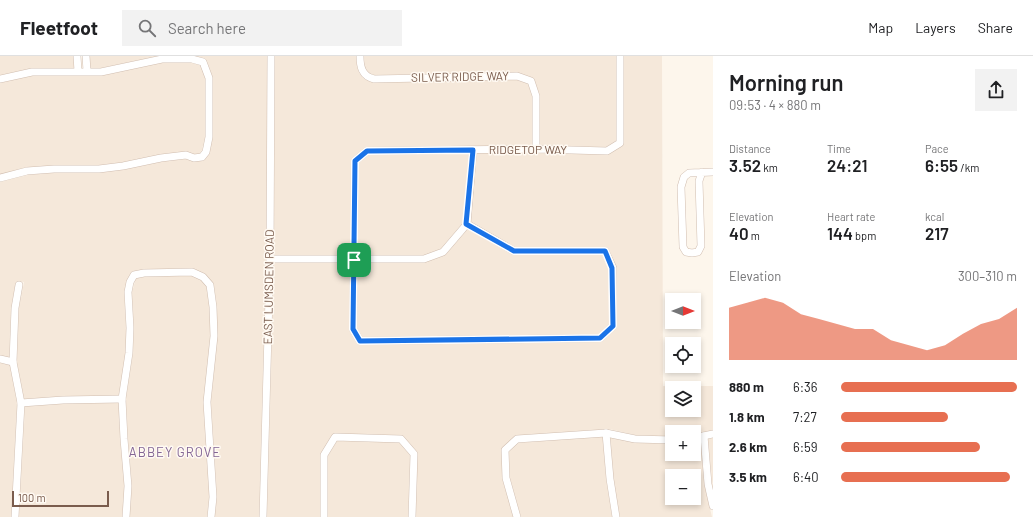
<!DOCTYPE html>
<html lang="en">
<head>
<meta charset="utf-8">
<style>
  :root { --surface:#fff; --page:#f2f2f2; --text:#202124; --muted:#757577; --line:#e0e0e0; --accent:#e76f51 }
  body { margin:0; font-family:Barlow,sans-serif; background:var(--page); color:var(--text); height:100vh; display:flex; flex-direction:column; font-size:15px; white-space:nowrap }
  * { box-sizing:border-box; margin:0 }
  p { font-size:13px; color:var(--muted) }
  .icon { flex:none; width:22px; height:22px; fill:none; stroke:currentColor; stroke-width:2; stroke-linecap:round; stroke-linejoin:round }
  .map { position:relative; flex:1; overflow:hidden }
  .sheet { display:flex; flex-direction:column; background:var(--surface); width:320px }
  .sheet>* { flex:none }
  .needle { width:26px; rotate:90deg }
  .fabs { position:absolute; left:665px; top:237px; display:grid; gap:8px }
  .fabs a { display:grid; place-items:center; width:36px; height:36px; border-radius:0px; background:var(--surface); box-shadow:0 2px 6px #0003; font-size:20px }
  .scale { position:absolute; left:12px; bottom:10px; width:97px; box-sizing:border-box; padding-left:4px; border:2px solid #7a5c4d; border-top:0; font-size:11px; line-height:14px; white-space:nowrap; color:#7a5c4d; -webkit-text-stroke:3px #fffaf3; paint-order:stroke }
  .pin { position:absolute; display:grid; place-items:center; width:34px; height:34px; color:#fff; margin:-17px; border-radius:8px; box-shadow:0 2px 6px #0006 }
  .round { display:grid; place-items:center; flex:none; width:42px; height:42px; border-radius:0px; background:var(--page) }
  .headline { display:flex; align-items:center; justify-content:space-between; height:68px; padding:0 16px }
  h1 { font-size:22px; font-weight:600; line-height:30px }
  .metrics { display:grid; grid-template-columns:repeat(3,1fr); gap:6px; height:68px; padding:4px 16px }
  .metrics div { display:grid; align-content:center }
  .metrics b { font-size:17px; font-weight:600 }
  .metrics small { font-size:11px; font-weight:400 }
  .metrics p { font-size:11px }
  .chart { height:112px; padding:8px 16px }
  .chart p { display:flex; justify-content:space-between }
  .chart svg { width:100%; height:72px; margin-top:4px; fill:var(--accent); opacity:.7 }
  ul { padding:0 16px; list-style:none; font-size:13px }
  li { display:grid; grid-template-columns:64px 48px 1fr; align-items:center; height:30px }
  li i { height:10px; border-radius:5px; background:var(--accent) }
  header { display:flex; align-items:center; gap:24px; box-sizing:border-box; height:56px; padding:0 20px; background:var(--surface); border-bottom:1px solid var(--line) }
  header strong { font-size:19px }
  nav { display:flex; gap:22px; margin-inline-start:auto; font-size:14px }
  .search { width:280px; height:36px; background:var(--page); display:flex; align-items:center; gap:10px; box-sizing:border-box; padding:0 14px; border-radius:0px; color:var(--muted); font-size:15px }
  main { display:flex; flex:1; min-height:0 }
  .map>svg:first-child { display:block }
</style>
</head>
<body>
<header>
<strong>Fleetfoot</strong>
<div class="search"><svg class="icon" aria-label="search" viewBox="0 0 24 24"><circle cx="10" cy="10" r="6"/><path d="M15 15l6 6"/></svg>Search here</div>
<nav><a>Map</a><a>Layers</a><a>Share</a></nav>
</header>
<main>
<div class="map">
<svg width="713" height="461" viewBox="0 0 713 461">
  <rect width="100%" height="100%" fill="#fdf6ec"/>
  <g fill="#f5e8da" fill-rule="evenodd">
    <path d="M0,0H74V12L30,13L0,20Z"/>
    <path d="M90,0H160L101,12H90Z"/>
    <path d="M192,0H268L266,202L259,461H214L217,441L211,346L217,280V251L214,229L205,218L191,212L144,214L133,216L130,218L127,225L124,236L126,272V296L119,340L63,341L24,344L17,306L19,252L24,226L16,225L11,251L9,302L0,300V126L28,119L186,103L193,105L202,104L209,96L213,81V22L207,5Z"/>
    <path d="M275,0H356L357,11L359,17L364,23L374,26L516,23L528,28L532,41V90L367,92L353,103L350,200L274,199Z"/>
    <path d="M364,0H617L616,85L606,91L540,90V39L534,24L532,22L516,17L374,19L369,18L365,12Z"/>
    <path d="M624,0H662L663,330H713V375L694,378V376H672V381L635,379L609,373L517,380L502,395V422L514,461H416L417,398L404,381L401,379L335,378L332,380L320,399V461H267L274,206L350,207L349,273L356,286L360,288L600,285L615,273L608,194L515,192L470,167L476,97L607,98L622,90L624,87ZM672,332H694V354H672Z"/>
    <path d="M162,6L191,7L201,9L205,22V81L202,94L199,98L161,99L122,107L99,110L0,119V27L32,19L64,18Z"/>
    <path d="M469,97L463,167L441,193L423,200H358L359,107L369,98Z"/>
    <path d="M467,173L514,199H602L609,213V269L598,278L362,282L357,272L358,207L426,206L446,198Z"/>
    <path d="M191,219L201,223L207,231L210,251V280L208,312L209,441L207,461H129L132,430L128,383L126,343L133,297L134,272L132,236L136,222L145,221Z"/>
    <path d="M0,307L10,309L17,348L11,461H0Z"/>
    <path d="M119,346L120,383L125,430L122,461H19L25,350L64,347Z"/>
    <path d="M603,380L606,423L612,461H521L510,422L509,396L519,387Z"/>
    <path d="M610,381L635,386L672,388V398H694V385L701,384L704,428L712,461H620L613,422ZM672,420H694V442H672Z"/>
    <path d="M713,382V434L708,383Z"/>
    <path d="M337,385L399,386L410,399L408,461H328V400Z"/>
  </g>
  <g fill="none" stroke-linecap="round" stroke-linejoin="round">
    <g stroke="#d1beb0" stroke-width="8">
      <g id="minor">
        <path d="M77,0L78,15"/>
        <path d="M86,0L87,15"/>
        <path d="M360,0C360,11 362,20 374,23L517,20L531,25L536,40V93"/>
        <path d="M0,23L32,16H101L162,3H192L203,6L209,22V81L206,96L202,101L194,102L186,99L161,102L123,110L99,113H54L27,115L0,122"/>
        <path d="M702,116L699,125L701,190L698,196L692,197L686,196L683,191L681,131L684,121L689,117L713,116"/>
        <path d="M467,168L514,195H605L613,212V270L600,282L360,285L353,273L355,105L367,95L536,93L607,95L620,87V0"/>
        <path d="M467,168L473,94"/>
        <path d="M270,203H424L443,196L467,168"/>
        <path d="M0,303L13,306"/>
        <path d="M21,347L63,344L122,343"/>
        <path d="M606,377L610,423L616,461"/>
        <path d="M704,380L708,428L713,450"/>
        <path d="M694,382L713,378"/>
        <path d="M15,461L21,347L13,306L15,252L19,229"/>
        <path d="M126,461L128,430L124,383L122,343L129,297L130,272L128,236L130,226L134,219L144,217L192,216L203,221L210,229L213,251L214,280L207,346L213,441L211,461"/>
        <path d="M263,461L270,203L271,0"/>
        <path d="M324,461V399L335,381L401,383L414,398L412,461"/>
        <path d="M517,461L506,422L505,394L517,383L606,377L635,383L672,384"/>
      </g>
    </g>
    <use href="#minor" stroke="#fff" stroke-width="7"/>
  </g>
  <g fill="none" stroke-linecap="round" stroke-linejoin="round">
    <g stroke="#fff" stroke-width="8">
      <path id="route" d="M473,94L466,168L514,195H605L612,212L613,270L600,282L360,285L353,273L355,105L367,95Z"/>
    </g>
    <use href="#route" stroke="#1a73e8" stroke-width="5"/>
  </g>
  <g text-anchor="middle" stroke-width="3" stroke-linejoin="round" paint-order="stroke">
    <g font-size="12" fill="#7a5c4d" stroke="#fffaf3">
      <text transform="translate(460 21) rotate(-1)" y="4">SILVER RIDGE WAY</text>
      <text x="528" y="98">RIDGETOP WAY</text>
      <text transform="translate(269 231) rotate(-89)" y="4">EAST LUMSDEN ROAD</text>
    </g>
    <g font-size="13" letter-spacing="1" fill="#846695" stroke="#fffaf3">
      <text x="175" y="401">ABBEY GROVE</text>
    </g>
  </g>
</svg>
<div class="fabs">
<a><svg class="needle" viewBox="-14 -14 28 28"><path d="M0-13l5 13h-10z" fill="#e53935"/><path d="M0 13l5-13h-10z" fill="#757577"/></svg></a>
<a><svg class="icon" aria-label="locate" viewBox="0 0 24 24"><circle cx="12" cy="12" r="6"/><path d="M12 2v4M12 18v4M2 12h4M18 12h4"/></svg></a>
<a><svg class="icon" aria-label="layers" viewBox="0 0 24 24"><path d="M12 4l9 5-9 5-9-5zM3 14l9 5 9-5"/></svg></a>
<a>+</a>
<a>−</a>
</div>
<div class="scale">100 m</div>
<div class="pin" style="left:354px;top:204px;background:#1e9e55"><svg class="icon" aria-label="arrive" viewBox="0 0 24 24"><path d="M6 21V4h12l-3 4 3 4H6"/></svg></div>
</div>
<section class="sheet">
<div class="headline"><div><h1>Morning run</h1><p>09:53 · 4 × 880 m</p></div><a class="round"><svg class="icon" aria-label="share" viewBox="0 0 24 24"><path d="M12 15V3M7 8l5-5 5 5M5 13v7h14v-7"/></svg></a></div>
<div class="metrics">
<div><p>Distance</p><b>3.52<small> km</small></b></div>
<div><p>Time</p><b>24:21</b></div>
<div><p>Pace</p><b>6:55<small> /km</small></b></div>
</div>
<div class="metrics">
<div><p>Elevation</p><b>40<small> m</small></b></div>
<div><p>Heart rate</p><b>144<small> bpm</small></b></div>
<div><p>kcal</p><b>217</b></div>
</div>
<div class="chart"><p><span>Elevation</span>300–310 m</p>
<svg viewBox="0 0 160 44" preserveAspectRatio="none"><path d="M0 44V12L10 9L20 6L30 9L40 16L50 19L60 22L70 25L80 25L90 32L100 35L110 38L120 35L130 28L140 22L150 19L160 12V44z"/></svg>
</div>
<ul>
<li><b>880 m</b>6:36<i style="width:100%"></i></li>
<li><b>1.8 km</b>7:27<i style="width:61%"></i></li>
<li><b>2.6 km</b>6:59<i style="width:79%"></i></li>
<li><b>3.5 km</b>6:40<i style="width:96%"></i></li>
</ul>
</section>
</main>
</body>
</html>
